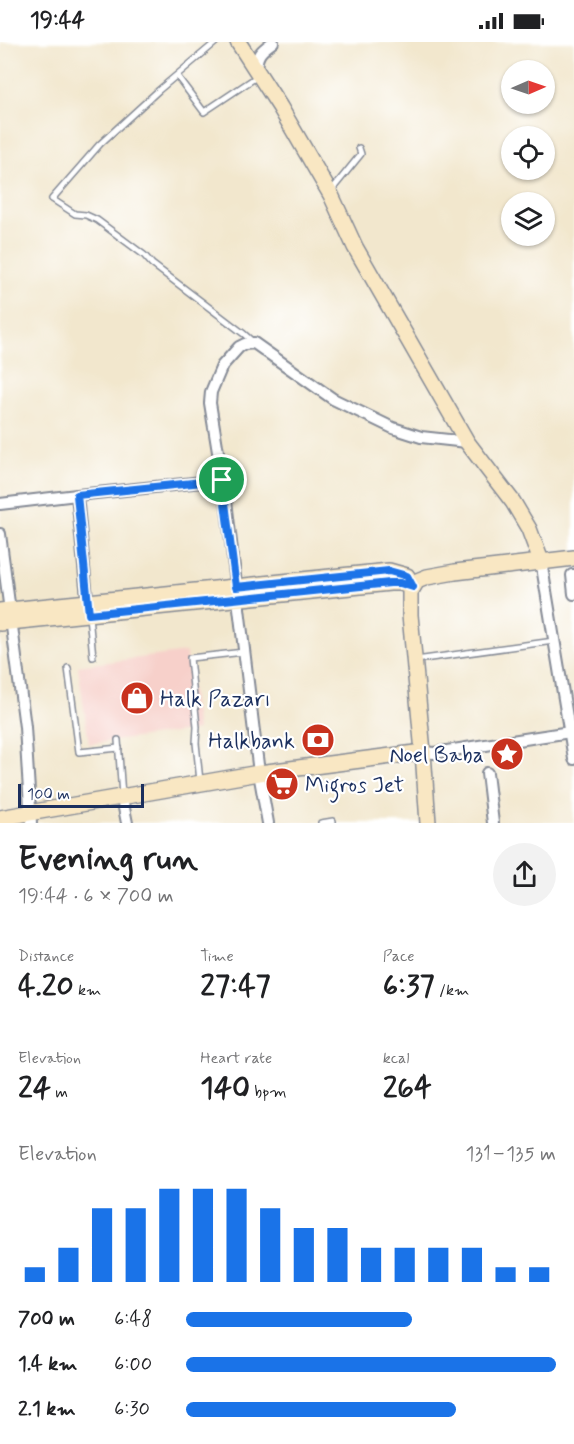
<!DOCTYPE html>
<html lang="en">
<head>
<meta charset="utf-8">
<style>
  :root { --surface:#fff; --page:#f2f2f2; --text:#202124; --muted:#757577; --accent:#1a73e8 }
  body { margin:0; font-family:Mynerve,sans-serif; background:var(--page); color:var(--text); height:100vh; display:flex; flex-direction:column; font-size:22px; white-space:nowrap }
  * { box-sizing:border-box; margin:0 }
  p { font-size:20px; color:var(--muted) }
  .icon { flex:none; width:33px; height:33px; fill:none; stroke:currentColor; stroke-width:2; stroke-linecap:round; stroke-linejoin:round }
  .map { position:relative; height:781px; overflow:hidden }
  .details { display:flex; flex-direction:column; background:var(--surface); flex:1 }
  .details>* { flex:none }
  .needle { width:39px; rotate:88deg }
  .controls { position:absolute; left:501px; top:18px; display:grid; gap:12px }
  .controls a { display:grid; place-items:center; width:54px; height:54px; border-radius:50%; background:var(--surface); box-shadow:0 2px 4px #0004; font-size:30px }
  .scale { position:absolute; left:18px; bottom:15px; width:126px; box-sizing:border-box; padding-left:6px; border:3px solid #1b2f5e; border-top:0; font-size:16px; line-height:21px; white-space:nowrap; color:#1b2f5e; -webkit-text-stroke:4px #fff; paint-order:stroke }
  .pin { position:absolute; display:grid; place-items:center; width:51px; height:51px; color:#fff; margin:-26px; border:3px solid #fff; border-radius:50%; box-shadow:0 2px 6px #0007 }
  .round { display:grid; place-items:center; flex:none; width:63px; height:63px; border-radius:32px; background:var(--page) }
  .overview { display:flex; align-items:center; justify-content:space-between; height:102px; padding:0 18px }
  h1 { font-size:33px; font-weight:800; line-height:45px }
  .figures { display:grid; grid-template-columns:repeat(3,1fr); gap:9px; height:102px; padding:6px 18px }
  .figures div { display:grid; align-content:center }
  .figures b { font-size:30px; font-weight:800 }
  .figures small { font-size:16px; font-weight:400 }
  .figures p { font-size:16px }
  .chart { height:168px; padding:12px 18px }
  .chart p { display:flex; justify-content:space-between }
  .chart svg { width:100%; height:108px; margin-top:6px; stroke:var(--accent); stroke-width:6 }
  ul { padding:0 18px; list-style:none; font-size:20px }
  li { display:grid; grid-template-columns:96px 72px 1fr; align-items:center; height:45px }
  li i { height:15px; border-radius:8px; background:var(--accent) }
  .status { display:flex; justify-content:space-between; align-items:center; height:42px; padding:0 30px; background:var(--surface); direction:ltr }
  .status svg { height:16px; fill:currentColor }
  .map>svg:first-child { display:block }
</style>
</head>
<body>
<div class="status"><b>19:44</b><svg viewBox="0 0 49 12"><path d="M0 12V9h3v3zM5 12V6h3v6zM10 12V3h3v9zM15 12V0h3v12zM26 1h20v11H26zM47 4h2v5h-2z"/></svg></div>
<div class="map">
<svg width="574" height="781" viewBox="0 0 574 781">
  <rect width="100%" height="100%" fill="#fff"/>
  <filter id="ink" filterUnits="userSpaceOnUse"><feTurbulence type="fractalNoise" baseFrequency=".0167" numOctaves="2"/><feDisplacementMap in="SourceGraphic" scale="12" xChannelSelector="R" yChannelSelector="G"/><feConvolveMatrix kernelMatrix="1 2 1 2 8 2 1 2 1" color-interpolation-filters="sRGB"/></filter>
  <filter id="wash" filterUnits="userSpaceOnUse"><feTurbulence type="fractalNoise" baseFrequency=".008" numOctaves="4" result="noise"/><feDisplacementMap in="SourceGraphic" scale="24" xChannelSelector="R" yChannelSelector="G"/><feGaussianBlur stdDeviation="1.35" result="paint"/><feColorMatrix in="noise" values="0 0 0 0 0 0 0 0 0 0 0 0 0 0 0 0 0 1.4 0 .05"/><feComposite in="paint" operator="in"/></filter>
  <g filter="url(#wash)">
    <rect width="100%" height="100%" fill="#f2e7cd"/>
    <path fill="#f7d0ca" d="M186,610L197,688L89,702L78,624Z"/>
  </g>
  <g filter="url(#ink)">
    <g fill="none" stroke-linecap="round" stroke-linejoin="round">
      <g stroke="#868b96" stroke-width="8">
        <g id="lane">
          <path d="M216,0L159,48L100,102L52,157L75,172L86,173L97,178L144,213L152,222L244,292L253,300"/>
          <path d="M177,34L204,70L258,34"/>
          <path d="M332,151L335,144L361,112L359,106"/>
          <path d="M89,574L93,615"/>
          <path d="M416,618L554,599"/>
          <path d="M68,626L79,710L119,706"/>
          <path d="M118,698L122,754"/>
          <path d="M200,739L196,701L197,685L190,616L244,610"/>
          <path d="M321,781L333,779V781"/>
        </g>
      </g>
      <g stroke="#868b96" stroke-width="14">
        <g id="street">
          <path d="M256,27C257,11 261,9 273,0"/>
          <path d="M0,462L77,453"/>
          <path d="M0,492L25,685L31,781"/>
          <path d="M541,519L574,717"/>
          <path d="M574,533H572L574,552"/>
          <path d="M88,566L77,453L222,438"/>
          <path d="M423,710L434,711L570,690"/>
          <path d="M487,731L493,781"/>
          <path d="M122,756L127,781"/>
          <path d="M268,781L259,731L226,459L210,361L211,350L222,324L239,305L245,302L254,301L333,357L393,386L421,395L467,400"/>
        </g>
      </g>
      <g stroke="#868b96" stroke-width="18">
        <g id="secondary">
          <path d="M238,0L280,65L331,153L355,205L467,400L513,460L529,487L541,519"/>
          <path d="M0,569L389,529L407,534L413,545"/>
          <path d="M0,581L390,541H400L413,545"/>
          <path d="M0,776L259,731L423,710"/>
          <path d="M428,781L423,710L410,573V550L417,539L427,535L455,530L574,516"/>
        </g>
      </g>
      <use href="#lane" stroke="#fff" stroke-width="5"/>
      <use href="#street" stroke="#fff" stroke-width="10"/>
      <use href="#secondary" stroke="#f9e7c3" stroke-width="15"/>
    </g>
  </g>
  <g fill="none" stroke-linecap="round" stroke-linejoin="round" filter="url(#ink)">
    <g stroke="#fff" stroke-width="12">
      <path id="route" d="M222,438L236,545L389,529L407,534L413,545L400,541H390L89,572L77,453Z"/>
    </g>
    <use href="#route" stroke="#1a73e8" stroke-width="8"/>
  </g>
  <defs>
    <g id="shop-disc" transform="scale(1.725)"><circle r="9.5" fill="#c8321e" stroke="#fff"/><path d="M-5-2.5h2.3a2.7 3.5 0 0 1 5.4 0H5L5.5 6h-11ZM-1.5-2.5h3a1.5 2.3 0 0 0-3 0Z" fill="#fff"/></g>
    <g id="bank-disc" transform="scale(1.725)"><circle r="9.5" fill="#c8321e" stroke="#fff"/><path d="M-6-4H6V4H-6ZM0-2.3a2.3 2.3 0 1 0 0 4.6a2.3 2.3 0 1 0 0-4.6Z" fill="#fff"/></g>
    <g id="sight-disc" transform="scale(1.725)"><circle r="9.5" fill="#c8321e" stroke="#fff"/><path d="M0-6L1.8-2.2L6-1.7L2.9 1.2L3.7 5.4L0 3.3L-3.7 5.4L-2.9 1.2L-6-1.7L-1.8-2.2Z" fill="#fff"/></g>
    <g id="supermarket-disc" transform="scale(1.725)"><circle r="9.5" fill="#c8321e" stroke="#fff"/><path d="M-6-5.5h2.5l.6 2H6L4.5 2H-2.5L-4.4-4H-6ZM-1.5 3.2a1.3 1.3 0 1 0 .1 0ZM3 3.2a1.3 1.3 0 1 0 .1 0Z" fill="#fff"/></g>
  </defs>
  <g fill-rule="evenodd">
    <use href="#shop-disc" x="137" y="656"/>
    <use href="#bank-disc" x="318" y="698"/>
    <use href="#sight-disc" x="507" y="712"/>
    <use href="#supermarket-disc" x="282" y="742"/>
  </g>
  <g text-anchor="middle" stroke-width="4.5" stroke-linejoin="round" paint-order="stroke">
    <g font-size="22" fill="#1b2f5e" stroke="#fff" text-anchor="start">
      <text x="160" y="664">Halk Pazarı</text>
      <text x="295" y="706" text-anchor="end">Halkbank</text>
      <text x="484" y="720" text-anchor="end">Noel Baba</text>
      <text x="305" y="750">Migros Jet</text>
    </g>
  </g>
</svg>
<div class="controls">
<a><svg class="needle" viewBox="-14 -14 28 28"><path d="M0-13l5 13h-10z" fill="#e53935"/><path d="M0 13l5-13h-10z" fill="#757577"/></svg></a>
<a><svg class="icon" aria-label="locate" viewBox="0 0 24 24"><circle cx="12" cy="12" r="6"/><path d="M12 2v4M12 18v4M2 12h4M18 12h4"/></svg></a>
<a><svg class="icon" aria-label="layers" viewBox="0 0 24 24"><path d="M12 4l9 5-9 5-9-5zM3 14l9 5 9-5"/></svg></a>
</div>
<div class="scale">100 m</div>
<div class="pin" style="left:222px;top:438px;background:#1e9e55"><svg class="icon" aria-label="arrive" viewBox="0 0 24 24"><path d="M6 21V4h12l-3 4 3 4H6"/></svg></div>
</div>
<section class="details">
<div class="overview"><div><h1>Evening run</h1><p>19:44 · 6 × 700 m</p></div><a class="round"><svg class="icon" aria-label="share" viewBox="0 0 24 24"><path d="M12 15V3M7 8l5-5 5 5M5 13v7h14v-7"/></svg></a></div>
<div class="figures">
<div><p>Distance</p><b>4.20<small> km</small></b></div>
<div><p>Time</p><b>27:47</b></div>
<div><p>Pace</p><b>6:37<small> /km</small></b></div>
</div>
<div class="figures">
<div><p>Elevation</p><b>24<small> m</small></b></div>
<div><p>Heart rate</p><b>140<small> bpm</small></b></div>
<div><p>kcal</p><b>264</b></div>
</div>
<div class="chart"><p><span>Elevation</span>131–135 m</p>
<svg viewBox="0 0 160 44" preserveAspectRatio="none"><path d="M5 44V38M15 44V30M25 44V14M35 44V14M45 44V6M55 44V6M65 44V6M75 44V14M85 44V22M95 44V22M105 44V30M115 44V30M125 44V30M135 44V30M145 44V38M155 44V38"/></svg>
</div>
<ul>
<li><b>700 m</b>6:48<i style="width:61%"></i></li>
<li><b>1.4 km</b>6:00<i style="width:100%"></i></li>
<li><b>2.1 km</b>6:30<i style="width:73%"></i></li>
</ul>
</section>
</body>
</html>
